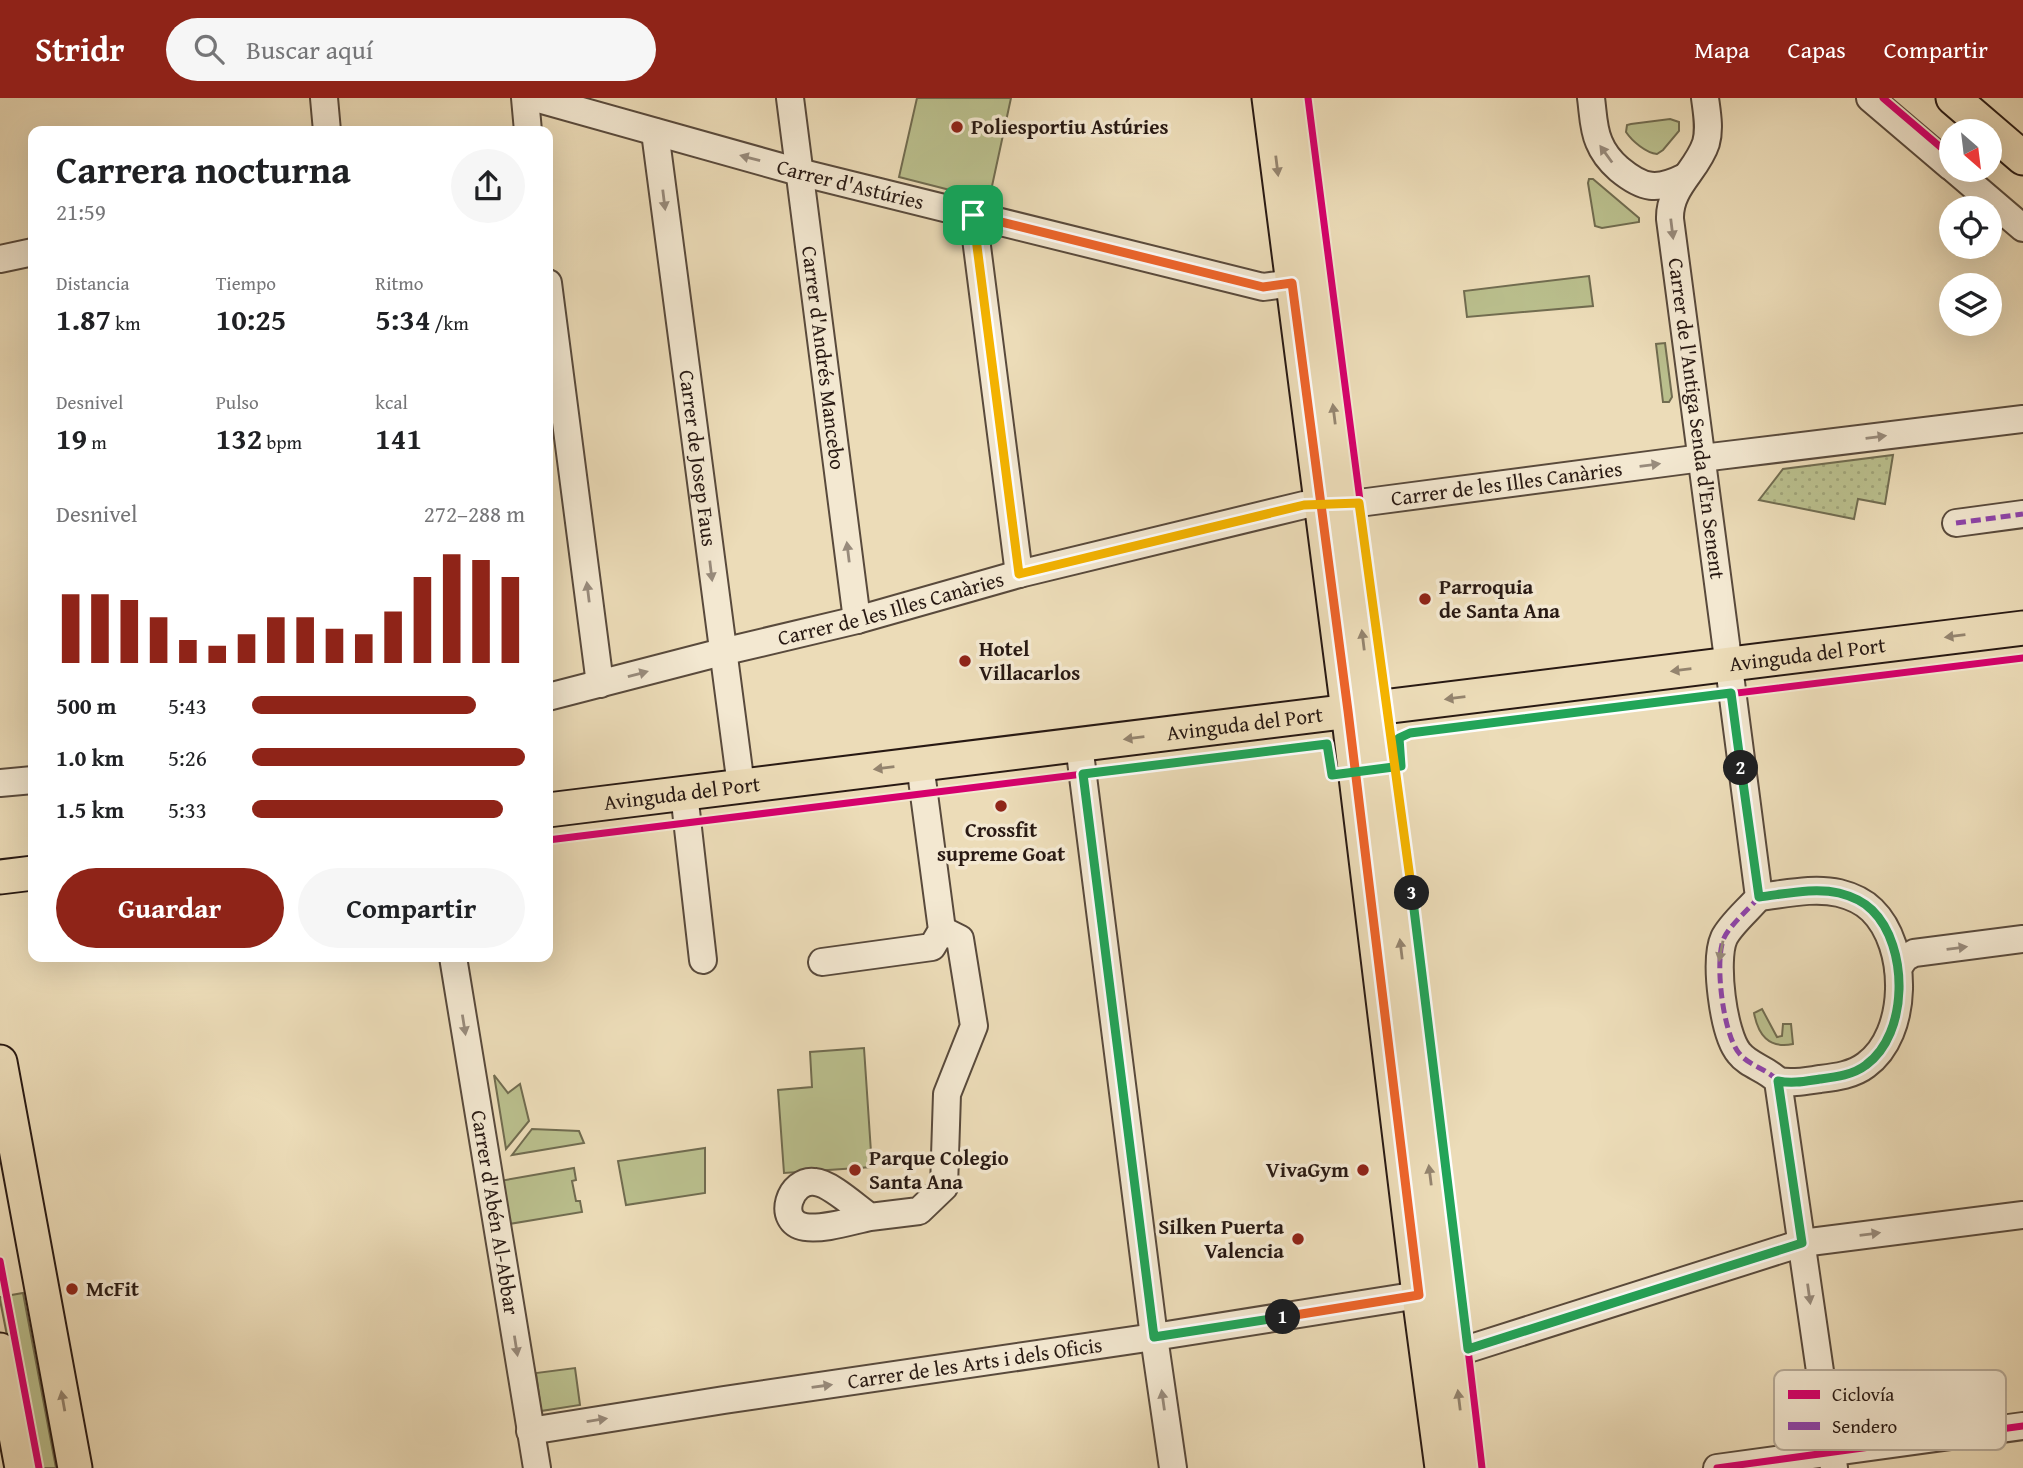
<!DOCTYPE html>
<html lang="es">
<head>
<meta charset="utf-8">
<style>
  :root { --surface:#fff; --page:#f6f6f6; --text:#202124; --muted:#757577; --accent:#8f2418 }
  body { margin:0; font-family:"Gentium Book Plus",serif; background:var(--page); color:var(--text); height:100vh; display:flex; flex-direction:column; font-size:26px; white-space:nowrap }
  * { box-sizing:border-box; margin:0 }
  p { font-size:23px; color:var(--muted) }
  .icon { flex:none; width:38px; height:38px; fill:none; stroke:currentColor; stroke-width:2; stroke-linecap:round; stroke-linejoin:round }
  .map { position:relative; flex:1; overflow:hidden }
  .panel { position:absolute; left:28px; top:28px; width:525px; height:836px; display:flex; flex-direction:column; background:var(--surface); border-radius:14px; box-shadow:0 7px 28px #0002 }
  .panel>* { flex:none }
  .needle { width:46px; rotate:152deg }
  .controls { position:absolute; left:1939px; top:21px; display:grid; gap:14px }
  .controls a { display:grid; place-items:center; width:63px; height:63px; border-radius:50%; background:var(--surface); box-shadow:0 7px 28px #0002; font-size:35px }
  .pin { position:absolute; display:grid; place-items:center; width:60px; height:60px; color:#fff; margin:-30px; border-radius:14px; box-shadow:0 4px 10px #0006 }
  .km { position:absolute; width:35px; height:35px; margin:-18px; border-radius:50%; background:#222; color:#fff; font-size:19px; line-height:35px; text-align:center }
  .round { display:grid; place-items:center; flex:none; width:74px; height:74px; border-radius:37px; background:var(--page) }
  .summary { display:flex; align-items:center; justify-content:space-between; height:119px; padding:0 28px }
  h1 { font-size:38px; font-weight:800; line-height:52px }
  .figures { display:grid; grid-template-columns:repeat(3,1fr); gap:10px; height:119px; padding:7px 28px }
  .figures div { display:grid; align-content:center }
  .figures b { font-size:30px; font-weight:800 }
  .figures small { font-size:19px; font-weight:400 }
  .figures p { font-size:19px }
  .chart { height:196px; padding:14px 28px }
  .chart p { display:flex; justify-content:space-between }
  .chart svg { width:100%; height:126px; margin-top:7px; stroke:var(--accent); stroke-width:6 }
  .action { display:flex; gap:14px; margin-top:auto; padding:14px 28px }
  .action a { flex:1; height:80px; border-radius:42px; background:var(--accent); color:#fff; font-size:28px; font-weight:800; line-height:80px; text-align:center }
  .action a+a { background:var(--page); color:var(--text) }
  ul { padding:0 28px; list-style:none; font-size:23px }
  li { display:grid; grid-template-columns:112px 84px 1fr; align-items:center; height:52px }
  li i { height:18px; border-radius:9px; background:var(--accent) }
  header { display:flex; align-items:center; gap:42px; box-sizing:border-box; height:98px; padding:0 35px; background:var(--accent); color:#fff }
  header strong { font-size:33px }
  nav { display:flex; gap:38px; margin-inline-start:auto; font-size:24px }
  .search { width:490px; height:63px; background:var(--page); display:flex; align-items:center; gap:18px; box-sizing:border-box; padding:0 24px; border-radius:38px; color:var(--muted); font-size:26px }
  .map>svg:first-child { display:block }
</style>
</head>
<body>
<header>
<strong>Stridr</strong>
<div class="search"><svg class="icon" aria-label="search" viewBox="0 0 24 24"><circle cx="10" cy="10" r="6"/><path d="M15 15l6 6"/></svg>Buscar aquí</div>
<nav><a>Mapa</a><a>Capas</a><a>Compartir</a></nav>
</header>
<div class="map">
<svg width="2023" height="1370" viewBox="0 0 2023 1370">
  <defs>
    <pattern id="park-dots" width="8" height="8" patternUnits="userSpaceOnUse" patternTransform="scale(1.75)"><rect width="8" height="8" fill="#babf8d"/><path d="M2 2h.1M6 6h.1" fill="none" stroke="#a0a479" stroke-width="1.8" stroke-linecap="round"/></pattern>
  </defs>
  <rect width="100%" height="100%" fill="#ecdcb8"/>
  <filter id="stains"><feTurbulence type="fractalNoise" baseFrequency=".00286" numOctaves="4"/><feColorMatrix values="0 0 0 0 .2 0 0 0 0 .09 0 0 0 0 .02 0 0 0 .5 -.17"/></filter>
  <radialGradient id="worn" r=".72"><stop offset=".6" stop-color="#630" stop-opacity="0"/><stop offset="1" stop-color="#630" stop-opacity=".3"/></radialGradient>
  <g fill="#babf8d" stroke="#716c50" stroke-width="2">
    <path d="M917,0H1011L989,102L899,79Z"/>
    <path d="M1670,21L1679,24V33L1663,52L1657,56C1646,55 1632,43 1626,34L1627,27L1631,26Z"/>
    <path d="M1589,81H1593L1639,120V124L1602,130L1595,128L1588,85Z"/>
    <path d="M1589,178L1593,208L1467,219L1464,193Z"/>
    <path d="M1665,245L1672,299L1669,304H1663L1656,246Z"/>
    <path d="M1762,911L1777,939L1782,938L1783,926H1791L1793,946C1768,951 1758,936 1754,915Z"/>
    <path d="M864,950L872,1069L784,1075L778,992L812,989L810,954Z"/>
    <path d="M494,977L508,995L520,986L529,1023L506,1051Z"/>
    <path d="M532,1031L579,1033L584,1045L512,1057Z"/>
    <path d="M705,1050V1095L626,1107L618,1063Z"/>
    <path d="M574,1070L576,1082L572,1083L576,1103H580L582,1114L509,1126L500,1083Z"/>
    <path d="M23,1195L56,1370H33L0,1202V1199Z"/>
    <path d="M575,1270L580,1307L541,1313L536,1275Z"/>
  </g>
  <path fill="url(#park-dots)" stroke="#716c50" stroke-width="2" d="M1893,357L1885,406L1858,401L1854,421L1759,402L1783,371Z"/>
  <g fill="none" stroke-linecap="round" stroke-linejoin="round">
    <g stroke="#594a3c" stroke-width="30">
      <g id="minor">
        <path d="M324,0L327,33"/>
        <path d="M525,0L528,33"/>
        <path id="s1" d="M535,0L799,74L1263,189L1292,185"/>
        <path id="s2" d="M790,0L857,522"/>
        <path d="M1591,0C1593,14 1593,31 1599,44C1603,54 1611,64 1619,71C1643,91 1657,93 1685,79"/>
        <path id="s3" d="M1705,0C1707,15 1710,31 1706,45C1697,73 1669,89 1670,121C1701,347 1729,573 1759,799C1749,811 1730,827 1724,840C1714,862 1723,936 1739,955C1749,968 1766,970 1778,983L1834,1370"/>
        <path d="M1870,0L1951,69"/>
        <path id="s4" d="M655,34L741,688"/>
        <path d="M1955,72L2023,130"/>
        <path d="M973,117L1019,476"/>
        <path d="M0,161L33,154"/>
        <path d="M548,185L600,586"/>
        <path d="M1956,425L2023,416"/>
        <path id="s5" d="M548,599L722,554L857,522L1019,476L1304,407L1359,405L1702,360L2023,321"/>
        <path d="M1079,647L1154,1239L1173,1370"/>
        <path d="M0,685L33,682"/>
        <path d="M684,695L703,862"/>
        <path d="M1759,799C1785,796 1814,789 1839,795C1851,798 1864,804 1872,812C1909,848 1909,936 1866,967C1853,977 1836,979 1820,981C1806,983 1793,986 1778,983"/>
        <path id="s6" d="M453,859L537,1370"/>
        <path d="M822,864L932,849L942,832L920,666"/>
        <path d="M1898,870L1905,860L1914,855L2023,841"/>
        <path d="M870,1119C851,1123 823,1132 805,1129C775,1124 790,1080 815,1084C830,1085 857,1110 870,1119L919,1113L944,1089L947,996L974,928L960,841L942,832"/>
        <path d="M1452,1253L1468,1251L1802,1145L2023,1117"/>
        <path id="s7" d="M530,1333L724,1302L1154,1239L1419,1197"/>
        <path d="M1717,1370L2023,1328"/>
      </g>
    </g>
    <g stroke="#281913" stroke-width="37">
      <g id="major">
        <path d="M1269,0L1348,613L1419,1197L1442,1370"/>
        <path d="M1293,0L1380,671L1467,1370"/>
        <path d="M1953,0L2023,60"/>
        <path id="s8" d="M548,712L2023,530"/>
        <path d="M0,779L33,775"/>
        <path d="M0,964L75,1370"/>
        <path d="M0,1252L22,1370"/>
      </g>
    </g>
    <use href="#minor" stroke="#f3e8d1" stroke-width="26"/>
    <use href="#major" stroke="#ecdcb8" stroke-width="33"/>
    <g stroke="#8e44ad" stroke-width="5" stroke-dasharray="10 5" stroke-linecap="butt">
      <path d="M1956,425L2023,416"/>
      <path d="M1759,799C1749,811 1730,827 1724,840C1714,862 1723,936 1739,955C1749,968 1766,970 1778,983"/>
    </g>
    <g stroke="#f3e8d1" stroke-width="11">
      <g id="cycleway">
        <path d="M1308,0C1366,457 1429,913 1482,1370"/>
        <path d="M1883,0L1951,58"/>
        <path d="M548,742L1327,646L1332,677L1401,668L1399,640L1410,635L2023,560"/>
        <path d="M0,1163L39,1370"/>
        <path d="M1717,1370L2023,1328"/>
      </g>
    </g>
    <use href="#cycleway" stroke="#d6006c" stroke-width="7"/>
  </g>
  <defs><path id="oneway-solid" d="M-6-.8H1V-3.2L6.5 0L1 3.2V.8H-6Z" transform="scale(1.75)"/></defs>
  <g fill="#988b7c">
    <use href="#oneway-solid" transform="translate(1606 56) rotate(-126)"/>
    <use href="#oneway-solid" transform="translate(750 60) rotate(-165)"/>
    <use href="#oneway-solid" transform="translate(664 102) rotate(83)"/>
    <use href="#oneway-solid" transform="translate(1672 131) rotate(83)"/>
    <use href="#oneway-solid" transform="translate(1876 339) rotate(-7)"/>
    <use href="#oneway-solid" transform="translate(1650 367) rotate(-7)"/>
    <use href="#oneway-solid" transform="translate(848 454) rotate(-97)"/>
    <use href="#oneway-solid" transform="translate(711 473) rotate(83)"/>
    <use href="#oneway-solid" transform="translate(588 494) rotate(-97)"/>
    <use href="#oneway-solid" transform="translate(638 576) rotate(-15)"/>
    <use href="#oneway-solid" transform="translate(1957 850) rotate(-7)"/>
    <use href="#oneway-solid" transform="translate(1721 853) rotate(101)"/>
    <use href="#oneway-solid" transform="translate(464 927) rotate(81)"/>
    <use href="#oneway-solid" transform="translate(1870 1136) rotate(-7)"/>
    <use href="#oneway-solid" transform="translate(1809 1196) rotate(82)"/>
    <use href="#oneway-solid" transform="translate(516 1248) rotate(81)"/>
    <use href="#oneway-solid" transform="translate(822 1288) rotate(-8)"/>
    <use href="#oneway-solid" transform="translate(1163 1302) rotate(-98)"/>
    <use href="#oneway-solid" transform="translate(597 1322) rotate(-9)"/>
  </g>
  <g fill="#94846e">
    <use href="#oneway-solid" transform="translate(1277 68) rotate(83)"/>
    <use href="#oneway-solid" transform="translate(1334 316) rotate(-97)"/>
    <use href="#oneway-solid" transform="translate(1955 538) rotate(173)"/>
    <use href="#oneway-solid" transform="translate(1363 542) rotate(-97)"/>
    <use href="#oneway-solid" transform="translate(1681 572) rotate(173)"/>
    <use href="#oneway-solid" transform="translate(1455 600) rotate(173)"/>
    <use href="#oneway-solid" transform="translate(1134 640) rotate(173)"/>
    <use href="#oneway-solid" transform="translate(884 670) rotate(173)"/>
    <use href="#oneway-solid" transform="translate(1401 851) rotate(-97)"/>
    <use href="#oneway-solid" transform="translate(1430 1077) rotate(-97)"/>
    <use href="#oneway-solid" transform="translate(1459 1302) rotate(-97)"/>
    <use href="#oneway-solid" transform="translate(63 1303) rotate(-100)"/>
  </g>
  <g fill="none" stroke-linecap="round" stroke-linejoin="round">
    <g stroke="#fff" stroke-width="14">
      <path id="split-1" d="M973,117L1263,189L1292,185L1348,613L1419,1197L1283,1219"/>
    </g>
    <g stroke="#fff" stroke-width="14">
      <path id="split-2" d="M1283,1219L1154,1239L1083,676L1327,646L1332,677L1401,668L1399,640L1410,635L1731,595L1741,670"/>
    </g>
    <g stroke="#fff" stroke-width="14">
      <path id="split-3" d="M1412,795L1468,1251L1802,1145L1778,983C1793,986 1806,983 1820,981C1836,979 1853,977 1866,967C1909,936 1909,848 1872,812C1864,804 1851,798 1839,795C1814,789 1785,796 1759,799L1741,670"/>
    </g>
    <g stroke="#fff" stroke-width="14">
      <path id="split-4" d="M973,117L1019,476L1304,407L1359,405L1412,795"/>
    </g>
    <use href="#split-1" stroke="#f0652b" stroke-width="9"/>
    <use href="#split-2" stroke="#22a559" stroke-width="9"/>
    <use href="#split-3" stroke="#22a559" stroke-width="9"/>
    <use href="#split-4" stroke="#f5b400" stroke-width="9"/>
  </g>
  <g fill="#8f2418" stroke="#f3e8d1" stroke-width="2.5">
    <circle cx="957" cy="29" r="7"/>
    <circle cx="1425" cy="501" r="7"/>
    <circle cx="965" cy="563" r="7"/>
    <circle cx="1001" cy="708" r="7"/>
    <circle cx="855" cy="1072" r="7"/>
    <circle cx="1363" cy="1072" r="7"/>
    <circle cx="1298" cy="1141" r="7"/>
    <circle cx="72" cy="1191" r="7"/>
  </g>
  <g text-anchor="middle" stroke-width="7" stroke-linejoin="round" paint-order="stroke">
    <g font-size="21" font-weight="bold" fill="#281913" stroke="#f3e8d1" text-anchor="start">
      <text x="971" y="36">Poliesportiu Astúries</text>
      <text x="1439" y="496">Parroquia<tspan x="1439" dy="24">de Santa Ana</tspan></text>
      <text x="979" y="558">Hotel<tspan x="979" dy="24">Villacarlos</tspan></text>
      <text x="1001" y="739" text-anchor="middle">Crossfit<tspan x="1001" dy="24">supreme Goat</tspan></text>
      <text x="869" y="1067">Parque Colegio<tspan x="869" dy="24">Santa Ana</tspan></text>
      <text x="1349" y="1079" text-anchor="end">VivaGym</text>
      <text x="1284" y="1136" text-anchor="end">Silken Puerta<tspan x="1284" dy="24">Valencia</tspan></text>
      <text x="86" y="1198">McFit</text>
    </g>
    <g font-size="21" fill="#281913" stroke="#f3e8d1">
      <text dy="7" stroke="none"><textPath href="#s1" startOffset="327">Carrer d'Astúries</textPath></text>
      <text dy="7" stroke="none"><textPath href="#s2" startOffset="262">Carrer d'Andrés Mancebo</textPath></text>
      <text dy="7" stroke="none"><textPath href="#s3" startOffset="332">Carrer de l'Antiga Senda d'En Senent</textPath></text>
      <text dy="7" stroke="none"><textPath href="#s4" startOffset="329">Carrer de Josep Faus</textPath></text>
      <text dy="7" stroke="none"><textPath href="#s5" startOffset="984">Carrer de les Illes Canàries</textPath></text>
      <text dy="7" stroke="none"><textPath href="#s5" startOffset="354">Carrer de les Illes Canàries</textPath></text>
      <text dy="7" stroke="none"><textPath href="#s8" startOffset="1269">Avinguda del Port</textPath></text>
      <text dy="7" stroke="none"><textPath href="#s8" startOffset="702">Avinguda del Port</textPath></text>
      <text dy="7" stroke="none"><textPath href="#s8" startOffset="135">Avinguda del Port</textPath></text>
      <text dy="7" stroke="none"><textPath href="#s6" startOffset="259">Carrer d'Abén Al-Abbar</textPath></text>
      <text dy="7" stroke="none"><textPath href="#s7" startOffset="450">Carrer de les Arts i dels Oficis</textPath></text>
    </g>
  </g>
  <rect x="1774" y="1272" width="232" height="80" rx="10" fill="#f3e8d1" stroke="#b6aa98" stroke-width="2"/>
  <rect x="1788" y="1292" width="32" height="9" fill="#d6006c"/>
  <rect x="1788" y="1324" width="32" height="8" fill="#8e44ad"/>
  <g font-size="19" fill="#281913">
    <text x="1832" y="1303">Ciclovía</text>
    <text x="1832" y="1335">Sendero</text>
  </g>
  <rect width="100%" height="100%" filter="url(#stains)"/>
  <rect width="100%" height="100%" fill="url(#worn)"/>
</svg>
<div class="controls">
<a><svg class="needle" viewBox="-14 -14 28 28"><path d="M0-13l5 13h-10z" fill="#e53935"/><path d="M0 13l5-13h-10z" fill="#757577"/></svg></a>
<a><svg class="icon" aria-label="locate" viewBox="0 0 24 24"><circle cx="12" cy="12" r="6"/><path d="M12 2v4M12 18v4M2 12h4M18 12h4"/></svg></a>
<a><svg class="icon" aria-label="layers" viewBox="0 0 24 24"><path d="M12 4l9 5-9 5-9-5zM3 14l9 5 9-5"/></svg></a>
</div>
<div class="pin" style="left:973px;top:117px;background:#1e9e55"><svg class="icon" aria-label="arrive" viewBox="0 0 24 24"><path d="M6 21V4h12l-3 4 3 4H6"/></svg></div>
<b class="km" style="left:1283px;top:1219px">1</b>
<b class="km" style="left:1741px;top:670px">2</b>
<b class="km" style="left:1412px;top:795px">3</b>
<section class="panel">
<div class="summary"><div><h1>Carrera nocturna</h1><p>21:59</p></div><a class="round"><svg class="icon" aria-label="share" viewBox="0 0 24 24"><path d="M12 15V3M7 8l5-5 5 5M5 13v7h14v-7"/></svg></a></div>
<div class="figures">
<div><p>Distancia</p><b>1.87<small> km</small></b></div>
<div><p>Tiempo</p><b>10:25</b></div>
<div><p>Ritmo</p><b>5:34<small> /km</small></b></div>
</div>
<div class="figures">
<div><p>Desnivel</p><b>19<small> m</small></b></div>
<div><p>Pulso</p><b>132<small> bpm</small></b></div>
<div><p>kcal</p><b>141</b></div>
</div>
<div class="chart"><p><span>Desnivel</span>272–288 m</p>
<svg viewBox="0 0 160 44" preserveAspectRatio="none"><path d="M5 44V20M15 44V20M25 44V22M35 44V28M45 44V36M55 44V38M65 44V34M75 44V28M85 44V28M95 44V32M105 44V34M115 44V26M125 44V14M135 44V6M145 44V8M155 44V14"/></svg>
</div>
<ul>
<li><b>500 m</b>5:43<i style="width:82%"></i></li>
<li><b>1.0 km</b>5:26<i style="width:100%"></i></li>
<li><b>1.5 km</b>5:33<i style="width:92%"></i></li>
</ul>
<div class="action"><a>Guardar</a><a>Compartir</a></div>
</section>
</div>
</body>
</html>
